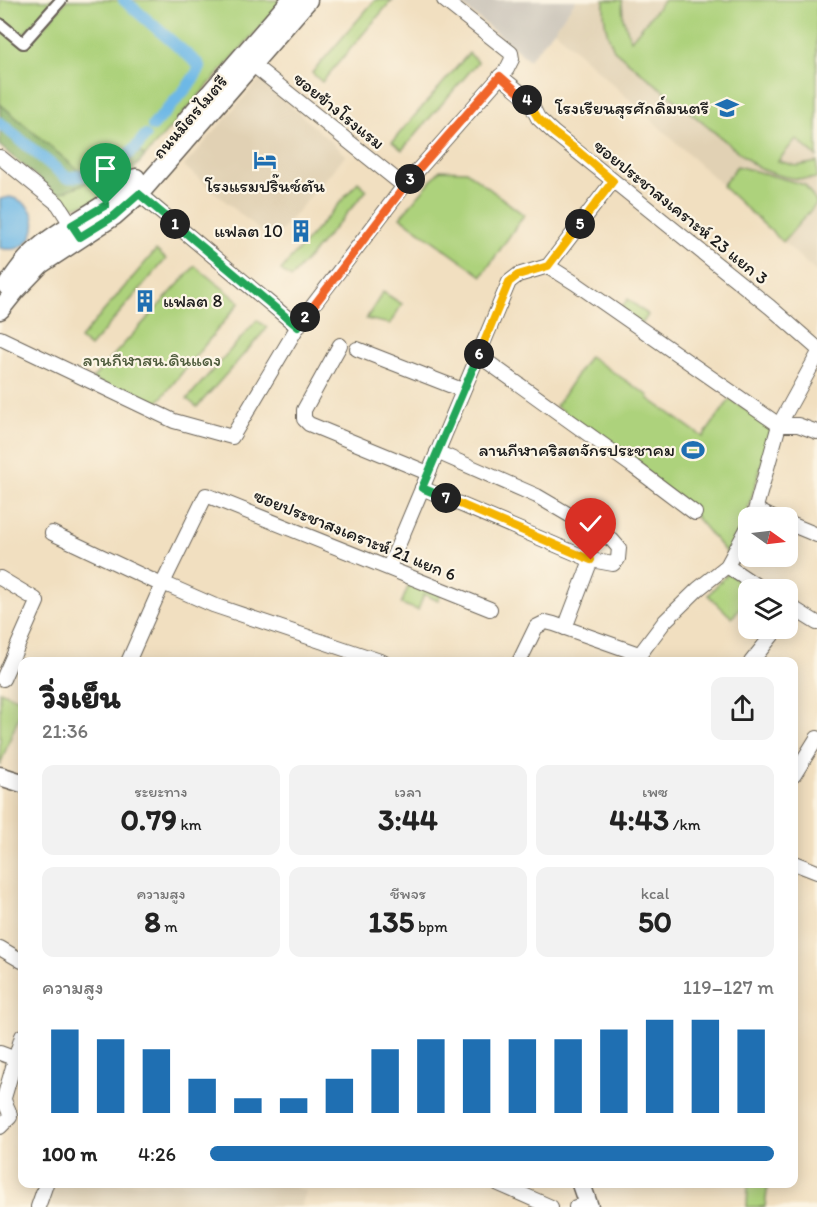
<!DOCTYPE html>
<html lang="th">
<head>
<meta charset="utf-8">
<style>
  :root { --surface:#fff; --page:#f2f2f2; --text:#222; --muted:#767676; --accent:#1f6fb2 }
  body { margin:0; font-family:Itim,"Playpen Sans Thai",sans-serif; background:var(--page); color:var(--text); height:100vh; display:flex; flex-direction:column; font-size:22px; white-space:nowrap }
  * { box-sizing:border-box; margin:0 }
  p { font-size:20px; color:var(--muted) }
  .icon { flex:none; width:33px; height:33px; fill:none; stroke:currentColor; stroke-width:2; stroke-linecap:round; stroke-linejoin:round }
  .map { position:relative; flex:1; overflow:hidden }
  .side { position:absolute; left:18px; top:657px; width:780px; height:531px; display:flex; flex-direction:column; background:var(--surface); border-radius:12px; box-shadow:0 3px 15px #0003 }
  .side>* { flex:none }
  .needle { width:39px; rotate:104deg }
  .tools { position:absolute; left:738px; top:507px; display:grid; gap:12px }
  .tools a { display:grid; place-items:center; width:60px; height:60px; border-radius:12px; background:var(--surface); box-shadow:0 3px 15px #0003; font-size:30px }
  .pin { position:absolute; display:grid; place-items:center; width:51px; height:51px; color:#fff; margin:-62px -26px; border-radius:50% 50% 50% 0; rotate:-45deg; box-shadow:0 0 6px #0007 }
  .pin .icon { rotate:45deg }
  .km { position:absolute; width:30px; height:30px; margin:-15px; border-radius:50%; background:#222; color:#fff; font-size:16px; line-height:30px; text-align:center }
  .round { display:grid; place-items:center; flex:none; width:63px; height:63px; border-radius:12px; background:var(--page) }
  .summary { display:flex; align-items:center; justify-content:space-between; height:102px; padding:0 24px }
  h1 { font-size:33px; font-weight:700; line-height:45px }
  .figures { display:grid; grid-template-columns:repeat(3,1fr); gap:9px; height:102px; padding:6px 24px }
  .figures div { display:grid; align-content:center; border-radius:12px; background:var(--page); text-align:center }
  .figures b { font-size:30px; font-weight:700 }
  .figures small { font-size:16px; font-weight:400 }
  .figures p { font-size:16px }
  .chart { height:168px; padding:12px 24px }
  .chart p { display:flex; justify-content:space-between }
  .chart svg { width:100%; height:108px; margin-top:6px; stroke:var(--accent); stroke-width:6 }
  ul { padding:0 24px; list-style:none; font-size:20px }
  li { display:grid; grid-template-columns:96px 72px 1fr; align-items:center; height:45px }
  li i { height:15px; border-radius:8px; background:var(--accent) }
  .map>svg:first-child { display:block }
</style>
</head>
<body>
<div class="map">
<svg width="817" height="1207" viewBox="0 0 817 1207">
  <rect width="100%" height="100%" fill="#fcf5e5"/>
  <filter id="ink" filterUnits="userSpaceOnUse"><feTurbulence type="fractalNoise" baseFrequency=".0167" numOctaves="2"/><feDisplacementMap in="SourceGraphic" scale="12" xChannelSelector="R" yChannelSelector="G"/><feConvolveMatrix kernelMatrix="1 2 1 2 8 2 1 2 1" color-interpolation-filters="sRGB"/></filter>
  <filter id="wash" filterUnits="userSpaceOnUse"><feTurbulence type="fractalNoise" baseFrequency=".008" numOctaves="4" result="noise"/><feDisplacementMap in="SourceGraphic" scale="24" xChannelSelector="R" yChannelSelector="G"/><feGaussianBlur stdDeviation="1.35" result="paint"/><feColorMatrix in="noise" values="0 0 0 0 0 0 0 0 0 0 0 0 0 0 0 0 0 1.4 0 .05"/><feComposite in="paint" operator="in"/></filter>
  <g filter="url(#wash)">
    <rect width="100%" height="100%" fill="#f1dfc0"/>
    <g fill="#e1d1b4">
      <path d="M576,0H817V273L554,30Z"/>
      <path d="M260,79L346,155L272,241L184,166Z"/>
      <path d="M52,1184H287L306,1191L301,1207H44Z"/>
    </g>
    <path fill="#c9c3b8" d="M456,0H576L554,30L529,60Z"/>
    <g fill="#add27b" stroke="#64774c" stroke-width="1.5">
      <path d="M0,0H53L23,35L31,42L67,0H284L145,156L132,147L130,150L79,171L0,104Z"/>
      <path d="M375,0H392L322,82L312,73Z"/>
      <path d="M604,0H622L623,18L631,40L664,0H817V157L796,139L778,161L797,166L817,162V178C795,181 777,176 757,167L614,50C606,32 603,19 604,0Z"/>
      <path d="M469,53L478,62L402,150L392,142Z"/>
      <path d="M139,163L123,182L97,201L72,207L57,194Z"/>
      <path d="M737,166L805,185L817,203L783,242L722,186Z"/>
      <path d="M440,170L466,171L524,215L482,276L400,217Z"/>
      <path d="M358,182L367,190L291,278L281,270Z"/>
      <path d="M156,250L166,259L90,347L80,339Z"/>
      <path d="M195,266L240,302L154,407L92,379Z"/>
      <path d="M383,292L402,304L390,324L366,319Z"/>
      <path d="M628,299L648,315L642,324L620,309Z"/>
      <path d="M257,320L267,328L197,407L187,399Z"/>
      <path d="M589,356L649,396L648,398L703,437L730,399L773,426L747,513L729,556L696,517L556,406Z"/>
      <path d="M728,573L750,589L748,590V597L732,618L708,595Z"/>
      <path d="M411,580L442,592L438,601L424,594L418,610L401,604Z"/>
      <path d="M0,691L22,700V708L0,765Z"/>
      <path d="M748,1184H768L765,1207H747Z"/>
    </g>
    <path fill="#8ab46b" stroke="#536844" stroke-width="1.5" d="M0,104L79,171L130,150L132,147L145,156L139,163L57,194L0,146Z"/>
    <path fill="#6db8e6" stroke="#446a81" stroke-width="1.5" d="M10,197C50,206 37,258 0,248V199Z"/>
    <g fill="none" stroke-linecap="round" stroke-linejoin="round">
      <g stroke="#6db8e6" stroke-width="12">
        <path d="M124,0L198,64L200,68L188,86L153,126"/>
        <path d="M0,123L66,177C84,179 119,163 132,151C137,147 141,141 145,136"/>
      </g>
    </g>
  </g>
  <g filter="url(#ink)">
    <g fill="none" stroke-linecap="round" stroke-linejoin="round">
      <g stroke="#676055" stroke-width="14">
        <path id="pedestrian" d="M0,24L23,43L61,0"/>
      </g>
      <g stroke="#676055" stroke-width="16">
        <g id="minor">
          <path d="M252,64L404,186"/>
          <path d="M500,76L521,93L531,104L538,118L554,133L770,307L817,348"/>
          <path d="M0,157L58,204L72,226"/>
          <path d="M139,194L298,327"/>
          <path d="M548,266L575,283L779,425H798L817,432"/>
          <path d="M0,338L174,421L232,437L301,321L404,186L507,69L512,59L511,53L444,0"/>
          <path d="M340,345L304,410V419L309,424L428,473"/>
          <path d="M357,349L462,390"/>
          <path d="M478,355L634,467L695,513"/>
          <path d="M437,452L537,496L612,540L619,548L618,559L613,564L591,560L565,628"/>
          <path d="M422,488L591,560"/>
          <path d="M757,510L773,518"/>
          <path d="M753,518L779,425L817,356"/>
          <path d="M788,523L817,535"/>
          <path d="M52,533L162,585"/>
          <path d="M727,566L763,590"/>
          <path d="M389,567L509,282L518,275L548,266L613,181"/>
          <path d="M0,578L35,599L37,602L3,679"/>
          <path d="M163,583L213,605L383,662"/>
          <path d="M788,605L817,623"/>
          <path d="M128,662L162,585L206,495L490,609"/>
          <path d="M519,662L536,627L546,622L554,624L639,654"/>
          <path d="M634,662L665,621L698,589L727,566L748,527"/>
          <path d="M751,662L778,628"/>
          <path d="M794,775L817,738"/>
          <path d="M794,863L817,872"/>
          <path d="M0,948L22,961"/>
          <path d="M0,1053L16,1059"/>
          <path d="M0,1127L10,1117C10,1109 4,1105 4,1098L22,1036"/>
          <path d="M499,1184L551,1207"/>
          <path d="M38,1207L46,1184"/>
          <path d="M576,1207L588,1205"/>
        </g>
      </g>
      <g stroke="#676055" stroke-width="21">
        <g id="secondary">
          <path d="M186,121L291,0"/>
          <path d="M7,286C15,274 23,262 33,253C65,223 107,210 136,178"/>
          <path d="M0,310L16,290L41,264L114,216L139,194L308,0"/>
          <path d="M0,776L22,783"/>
          <path d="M581,1184L589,1207"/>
        </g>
      </g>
      <use href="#pedestrian" stroke="#fff" stroke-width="10"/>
      <use href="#minor" stroke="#fff" stroke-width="14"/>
      <use href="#secondary" stroke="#fff" stroke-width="18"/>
    </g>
  </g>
  <g fill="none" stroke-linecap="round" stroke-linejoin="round" filter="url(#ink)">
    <g stroke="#fff" stroke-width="12">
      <path id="split-1" d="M106,205L72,225L80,237L114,216L139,194L175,224"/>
    </g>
    <g stroke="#fff" stroke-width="12">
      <path id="split-2" d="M175,224L298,327L305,317"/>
    </g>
    <g stroke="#fff" stroke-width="12">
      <path id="split-3" d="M305,317L410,179"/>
    </g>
    <g stroke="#fff" stroke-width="12">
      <path id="split-4" d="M410,179L500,76L527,100"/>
    </g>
    <g stroke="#fff" stroke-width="12">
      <path id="split-5" d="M527,100L538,118L554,133L579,152L613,181L580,224"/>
    </g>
    <g stroke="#fff" stroke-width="12">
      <path id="split-6" d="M479,354L509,282L518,275L548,266L580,224"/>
    </g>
    <g stroke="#fff" stroke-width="12">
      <path id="split-7" d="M446,498L422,488L479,354"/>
    </g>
    <g stroke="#fff" stroke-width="12">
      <path id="split-8" d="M446,498L591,560"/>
    </g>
    <use href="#split-1" stroke="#22a559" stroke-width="8"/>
    <use href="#split-2" stroke="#22a559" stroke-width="8"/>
    <use href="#split-3" stroke="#f0652b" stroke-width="8"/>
    <use href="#split-4" stroke="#f0652b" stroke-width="8"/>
    <use href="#split-5" stroke="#f5b400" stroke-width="8"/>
    <use href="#split-6" stroke="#f5b400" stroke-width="8"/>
    <use href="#split-7" stroke="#22a559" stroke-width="8"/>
    <use href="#split-8" stroke="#f5b400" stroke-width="8"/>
  </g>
  <defs>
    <g id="school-bare" transform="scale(1.8)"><path d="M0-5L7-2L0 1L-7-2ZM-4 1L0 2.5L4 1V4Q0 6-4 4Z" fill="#1f6fb2" stroke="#fcf5e5" stroke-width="2.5" paint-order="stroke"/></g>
    <g id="hotel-bare" transform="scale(1.8)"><path d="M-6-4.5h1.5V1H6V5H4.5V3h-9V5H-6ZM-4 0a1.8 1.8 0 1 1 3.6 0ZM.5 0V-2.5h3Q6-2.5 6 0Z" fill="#1f6fb2" stroke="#fcf5e5" stroke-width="2.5" paint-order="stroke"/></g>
    <g id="building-bare" transform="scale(1.8)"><path d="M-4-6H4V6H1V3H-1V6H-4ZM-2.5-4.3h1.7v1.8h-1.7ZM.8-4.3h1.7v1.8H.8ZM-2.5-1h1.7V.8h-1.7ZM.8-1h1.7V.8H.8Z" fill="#1f6fb2" stroke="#fcf5e5" stroke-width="2.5" paint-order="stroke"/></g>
    <g id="stadium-bare" transform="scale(1.8)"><path d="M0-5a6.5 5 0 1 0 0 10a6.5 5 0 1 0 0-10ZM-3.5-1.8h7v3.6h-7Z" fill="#1f6fb2" stroke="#fcf5e5" stroke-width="2.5" paint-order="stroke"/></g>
  </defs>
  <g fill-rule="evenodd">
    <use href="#school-bare" x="727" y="108"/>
    <use href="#hotel-bare" x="265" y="160"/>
    <use href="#building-bare" x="301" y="231"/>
    <use href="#building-bare" x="145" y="301"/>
    <use href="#stadium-bare" x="693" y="450"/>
  </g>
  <g text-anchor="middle" stroke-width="4.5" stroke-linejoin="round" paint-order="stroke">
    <g font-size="18" fill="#1c1c1c" stroke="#fcf5e5" text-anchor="end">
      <text x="709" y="114">โรงเรียนสุรศักดิ์มนตรี</text>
      <text x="265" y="192" text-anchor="middle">โรงแรมปริ๊นซ์ตัน</text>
      <text x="283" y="237">แฟลต 10</text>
      <text x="163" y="307" text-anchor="start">แฟลต 8</text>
      <text x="675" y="456">ลานกีฬาคริสตจักรประชาคม</text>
    </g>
    <g font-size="18" fill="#1c1c1c" stroke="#fcf5e5">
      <text transform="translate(339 111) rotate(39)" y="6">ซอยข้างโรงแรม</text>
      <text transform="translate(190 117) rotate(-49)" y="6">ถนนมิตรไมตรี</text>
      <text transform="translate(681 212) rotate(39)" y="6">ซอยประชาสงเคราะห์ 23 แยก 3</text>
      <text transform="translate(355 535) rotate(22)" y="6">ซอยประชาสงเคราะห์ 21 แยก 6</text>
    </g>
    <g font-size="18" fill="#4f5c3d" stroke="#fcf5e5">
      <text x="152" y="366">ลานกีฬาสน.ดินแดง</text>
    </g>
  </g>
</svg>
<div class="tools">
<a><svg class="needle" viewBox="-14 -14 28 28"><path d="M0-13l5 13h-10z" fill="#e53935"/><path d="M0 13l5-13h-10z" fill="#767676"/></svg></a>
<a><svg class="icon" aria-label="layers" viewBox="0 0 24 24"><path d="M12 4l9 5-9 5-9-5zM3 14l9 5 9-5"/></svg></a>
</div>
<div class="pin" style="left:106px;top:205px;background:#1e9e55"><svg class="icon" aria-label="arrive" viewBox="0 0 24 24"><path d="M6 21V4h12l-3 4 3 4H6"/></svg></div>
<div class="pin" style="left:591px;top:560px;background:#d93025"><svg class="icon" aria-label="check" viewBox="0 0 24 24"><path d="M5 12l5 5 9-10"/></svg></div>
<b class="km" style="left:175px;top:224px">1</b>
<b class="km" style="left:305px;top:317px">2</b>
<b class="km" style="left:410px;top:179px">3</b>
<b class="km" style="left:527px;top:100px">4</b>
<b class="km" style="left:580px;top:224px">5</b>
<b class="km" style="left:479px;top:354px">6</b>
<b class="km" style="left:446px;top:498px">7</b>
<section class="side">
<div class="summary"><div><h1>วิ่งเย็น</h1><p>21:36</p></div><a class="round"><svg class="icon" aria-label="share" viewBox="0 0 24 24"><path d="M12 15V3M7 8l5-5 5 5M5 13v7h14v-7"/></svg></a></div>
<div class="figures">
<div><p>ระยะทาง</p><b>0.79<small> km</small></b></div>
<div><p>เวลา</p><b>3:44</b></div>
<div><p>เพซ</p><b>4:43<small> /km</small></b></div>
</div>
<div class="figures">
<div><p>ความสูง</p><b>8<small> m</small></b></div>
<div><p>ชีพจร</p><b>135<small> bpm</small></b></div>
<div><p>kcal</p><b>50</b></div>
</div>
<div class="chart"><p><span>ความสูง</span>119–127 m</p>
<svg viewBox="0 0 160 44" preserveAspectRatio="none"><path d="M5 44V10M15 44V14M25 44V18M35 44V30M45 44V38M55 44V38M65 44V30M75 44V18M85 44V14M95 44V14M105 44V14M115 44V14M125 44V10M135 44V6M145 44V6M155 44V10"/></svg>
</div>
<ul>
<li><b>100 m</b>4:26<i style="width:100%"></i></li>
</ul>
</section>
</div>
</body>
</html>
